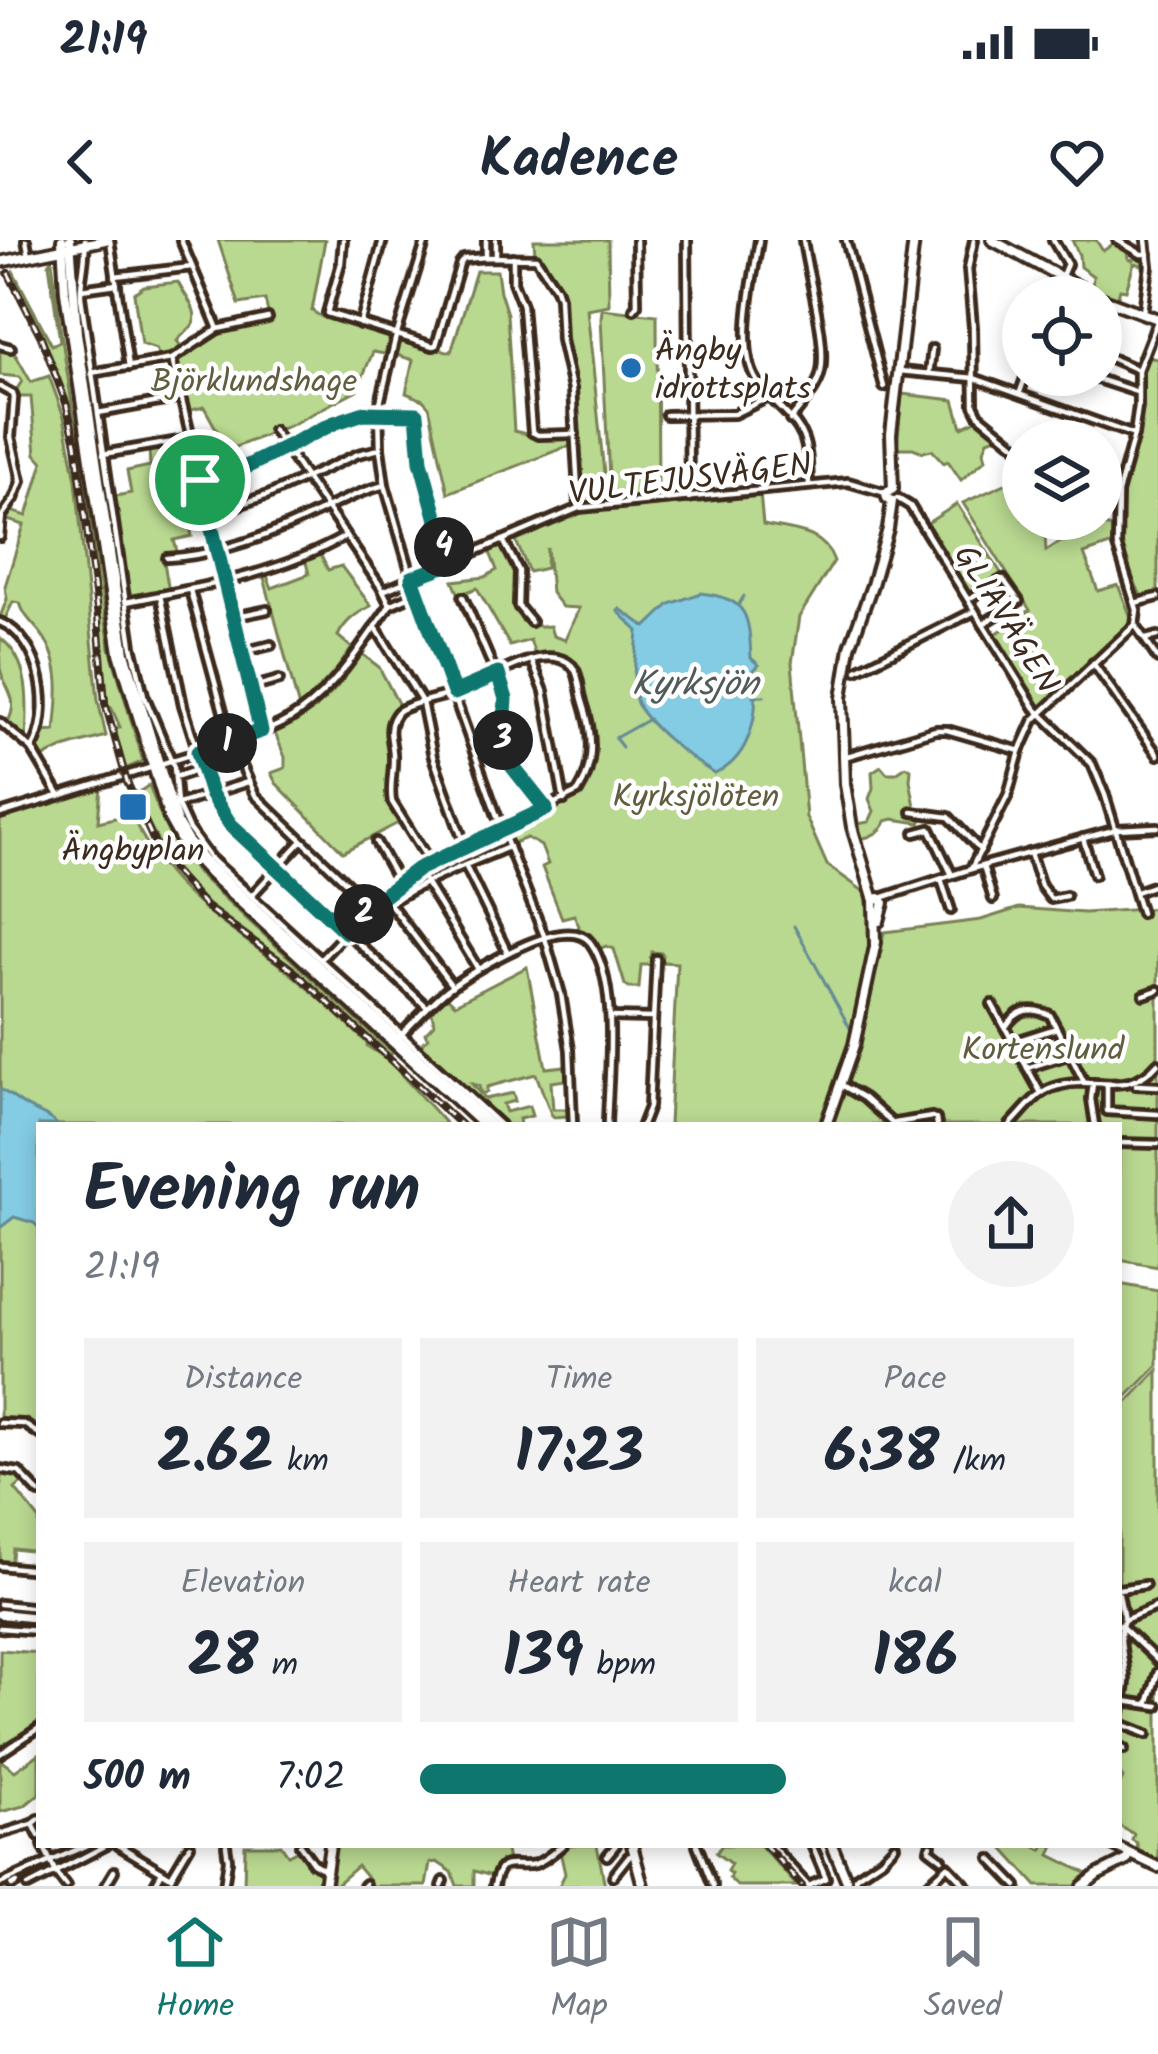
<!DOCTYPE html>
<html lang="en">
<head>
<meta charset="utf-8">
<style>
  :root { --surface:#fff; --page:#f2f2f3; --text:#1f2937; --muted:#747a83; --line:#e0e1e3; --accent:#0f766e }
  body { margin:0; font-family:Kalam,sans-serif; background:var(--page); color:var(--text); height:100vh; display:flex; flex-direction:column; font-size:45px; white-space:nowrap }
  * { box-sizing:border-box; margin:0 }
  p { font-size:39px; color:var(--muted) }
  .icon { flex:none; width:66px; height:66px; fill:none; stroke:currentColor; stroke-width:2; stroke-linecap:round; stroke-linejoin:round }
  .map { position:relative; flex:1; overflow:hidden }
  .drawer { position:absolute; left:36px; top:882px; width:1086px; height:726px; display:flex; flex-direction:column; background:var(--surface); border-radius:0px; box-shadow:0 6px 18px #0003 }
  .drawer>* { flex:none }
  .buttons { position:absolute; left:1002px; top:36px; display:grid; gap:24px }
  .buttons a { display:grid; place-items:center; width:120px; height:120px; border-radius:50%; background:var(--surface); box-shadow:0 6px 18px #0003; font-size:60px }
  .pin { position:absolute; display:grid; place-items:center; width:102px; height:102px; color:#fff; margin:-51px; border:6px solid #fff; border-radius:50%; box-shadow:0 3px 12px #0007 }
  .km { position:absolute; width:60px; height:60px; margin:-30px; border-radius:50%; background:#222; color:#fff; font-size:33px; line-height:60px; text-align:center }
  .round { display:grid; place-items:center; flex:none; width:126px; height:126px; border-radius:63px; background:var(--page) }
  .headline { display:flex; align-items:center; justify-content:space-between; height:204px; padding:0 48px }
  h1 { font-size:66px; font-weight:800; line-height:90px }
  .metrics { display:grid; grid-template-columns:repeat(3,1fr); gap:18px; height:204px; padding:12px 48px }
  .metrics div { display:grid; align-content:center; border-radius:0px; background:var(--page); text-align:center }
  .metrics b { font-size:60px; font-weight:800 }
  .metrics small { font-size:33px; font-weight:400 }
  .metrics p { font-size:33px }
  ul { padding:0 48px; list-style:none; font-size:39px }
  li { display:grid; grid-template-columns:192px 144px 1fr; align-items:center; height:90px }
  li i { height:30px; border-radius:15px; background:var(--accent) }
  .status { display:flex; justify-content:space-between; align-items:center; height:84px; padding:0 60px; background:var(--surface); direction:ltr }
  .status svg { height:33px; fill:currentColor }
  header { display:flex; justify-content:space-between; align-items:center; height:156px; padding:0 48px; background:var(--surface); font-size:54px; font-weight:800 }
  .tabs { display:flex; justify-content:space-around; align-items:center; height:168px; border-top:3px solid var(--line); background:var(--surface); font-size:33px; color:var(--muted) }
  .tabs a { display:grid; justify-items:center; gap:6px }
  .tabs .selected { color:var(--accent) }
  .map>svg:first-child { display:block }
</style>
</head>
<body>
<div class="status"><b>21:19</b><svg viewBox="0 0 49 12"><path d="M0 12V9h3v3zM5 12V6h3v6zM10 12V3h3v9zM15 12V0h3v12zM26 1h20v11H26zM47 4h2v5h-2z"/></svg></div>
<header><svg class="icon" aria-label="back" viewBox="0 0 24 24"><path d="M15 5l-7 7 7 7"/></svg>Kadence<svg class="icon" aria-label="heart" viewBox="0 0 24 24"><path d="M12 20l-8-8c-3-5 5-10 8-4 3-6 11-1 8 4z"/></svg></header>
<div class="map">
<svg width="1158" height="1646" viewBox="0 0 1158 1646">
  <rect width="100%" height="100%" fill="#fff"/>
  <filter id="ink" filterUnits="userSpaceOnUse"><feTurbulence type="fractalNoise" baseFrequency=".00833" numOctaves="2"/><feDisplacementMap in="SourceGraphic" scale="24" xChannelSelector="R" yChannelSelector="G"/><feConvolveMatrix kernelMatrix="1 2 1 2 8 2 1 2 1" color-interpolation-filters="sRGB"/></filter>
  <g filter="url(#ink)">
    <g fill="#b9d890" stroke="#7a8157" stroke-width="3">
      <path d="M218,0H325L312,71L322,77L328,76L390,95L385,114L373,112L357,150L291,185L228,210L204,167L187,171L175,122L177,118L218,90L270,81L265,60L239,64Z"/>
      <path d="M534,0H608L609,65L587,69L607,262L581,265L573,145L563,101L560,53L535,15Z"/>
      <path d="M1072,0H1096L1103,11L1116,2L1127,11L1128,18L1132,20L1137,15L1143,17L1146,26L1134,23L1126,50L1120,49L1117,59L1092,48L1093,36L1080,27L1079,15Z"/>
      <path d="M52,20L60,86L110,408L143,521L125,529L113,490L120,487L111,467H108L93,325L70,166L41,92L10,34L13,31L52,105L60,101L49,24Z"/>
      <path d="M476,31H497L500,52L507,74L514,191L542,198L573,196V206L563,208L448,253L429,167L423,160L406,153L413,120L397,115L402,99L451,112Z"/>
      <path d="M178,42C184,56 203,73 191,87C186,92 181,96 177,101L183,109L171,116L160,119L156,109L141,104L134,53L144,46Z"/>
      <path d="M602,69L657,75L658,254L610,259L601,79Z"/>
      <path d="M0,108L4,111L13,110L31,142L49,136L64,177L76,240L98,460L106,496C84,503 61,506 41,519L35,510L41,492L55,491C59,459 63,423 42,395C34,384 24,377 20,363L13,362L4,381L0,377L7,359L5,346L24,285L4,279L8,270L27,276L43,222L36,214L31,157H17L15,152L22,141L19,137L0,135Z"/>
      <path d="M1146,117L1158,119V355L1142,358L1118,305L1122,243L1136,195L1140,169L1139,135Z"/>
      <path d="M902,154L954,160L962,187L980,178L999,196L988,200L984,211L986,219L961,240L948,221L944,223L932,210L923,212L913,208H897Z"/>
      <path d="M187,201L197,234L179,239L192,296L174,300L178,315L163,316L169,352L127,359L111,257L131,253L127,231L150,226L149,208Z"/>
      <path d="M1023,236V279H1044L1046,311L1058,303L1097,290L1098,285L1113,288V304L1084,314L1098,351L1118,345L1133,382L1038,469L993,396L1030,370L963,263Z"/>
      <path d="M760,253L763,285C792,291 823,290 834,321L799,377L792,423L806,577L827,625L866,653L868,677L872,681L868,684L871,694L869,711L853,793L818,885H669L677,723L663,722L662,713L652,712V725H641L639,748H629L625,745L614,709L606,706L596,710L591,701L577,691L579,686L574,675L562,678L542,627L548,624L541,606L527,598L513,603L507,589C529,579 558,570 577,555C609,530 588,467 582,435L560,416L536,418L530,400L510,406L477,348L459,355L453,341L485,337L497,330L489,310L503,303C509,313 513,320 515,331C518,361 505,389 550,386L553,396L565,400L579,368L562,367L551,353L547,308L546,328L529,332L516,301L539,291L538,286L581,270Z"/>
      <path d="M957,264L1003,336L969,358L926,284Z"/>
      <path d="M319,312L328,330L341,326L371,366C357,373 345,381 338,396L352,408L326,445L299,468L263,334L266,333L272,348L309,334L305,319Z"/>
      <path d="M0,398C31,420 28,465 26,500L7,484C21,457 5,451 0,428C0,419 0,407 0,398Z"/>
      <path d="M362,414L379,427L400,467L387,484L392,515L387,555L402,581L343,612L276,543L271,533L285,528V517L274,491C314,478 339,448 362,414Z"/>
      <path d="M881,526L887,533H896L906,526L911,529L910,540L915,566H909L908,574L923,577L920,583L893,579L886,581C883,591 871,597 861,599L857,584L869,582L874,571L869,559L873,548L872,532Z"/>
      <path d="M149,545C164,586 169,601 198,634L393,813L390,815L292,726L207,664L170,624L172,622L169,615L165,616L135,555Z"/>
      <path d="M101,547L98,582L131,574C168,654 219,679 285,729C315,752 341,778 368,804L367,806L387,819L447,885H39V1190L31,1184L0,1179V578Z"/>
      <path d="M1019,668L1084,673L1158,668V1027L1119,1020V885H831L860,809L884,692L981,680Z"/>
      <path d="M527,727L546,828L566,826V840L551,842L553,869H567V876L554,877L551,874L536,834L487,847V852L481,854L479,846L472,844L485,859L513,853L515,861L503,864L506,872L529,866L532,876L519,879L520,885H503L419,807L428,798L425,793L434,784L431,766L445,755L455,764Z"/>
      <path d="M1119,1044L1158,1051V1125L1119,1165Z"/>
      <path d="M1158,1130V1621L1138,1612L1137,1603L1132,1600L1134,1594L1119,1586V1546L1123,1538L1119,1532V1171Z"/>
      <path d="M1,1230L16,1232L25,1240L15,1249L39,1279V1312L13,1309L11,1326L0,1325Z"/>
      <path d="M0,1410L39,1413V1486L0,1513Z"/>
      <path d="M39,1514V1554L24,1566L0,1572V1520L15,1531Z"/>
      <path d="M245,1605H281L288,1615L300,1609L322,1634L320,1646H244Z"/>
      <path d="M335,1605H505L508,1622L501,1625L492,1636L474,1631V1646H457L452,1632L437,1622L430,1623L426,1646H366L369,1640L357,1626L334,1646L332,1643Z"/>
      <path d="M567,1605H597L605,1646H559L565,1634L560,1611Z"/>
      <path d="M722,1605H760L797,1646H737L729,1638L731,1634L727,1631L731,1624L716,1613Z"/>
      <path d="M1000,1605H1032L1042,1610L1045,1605H1054L1050,1615L1090,1635L1078,1646H1037Z"/>
    </g>
    <g fill="#83cce3" stroke="#668b94" stroke-width="3">
      <path d="M701,353C748,359 749,375 751,418L759,425L752,432C761,469 752,517 715,534C694,521 643,484 636,460C631,439 637,412 638,391L618,371L620,369L646,387L670,364Z"/>
      <path d="M0,849C9,854 16,860 24,865C37,873 46,874 58,885H39V988L34,983L14,977L0,988Z"/>
    </g>
    <g fill="none" stroke-linecap="round" stroke-linejoin="round">
      <g stroke="#668b94" stroke-width="3">
        <path d="M739,364L744,356"/>
        <path d="M753,456H764"/>
        <path d="M622,507L615,498L649,479"/>
        <path d="M794,686L850,788"/>
      </g>
      <g stroke="#3b2a1e" stroke-width="14">
        <g id="street">
          <path d="M26,0L29,15"/>
          <path d="M85,0C87,20 80,37 81,57L132,406L144,455L174,527L177,564L188,588L210,618L500,885"/>
          <path d="M110,0L129,127"/>
          <path d="M181,0L218,89"/>
          <path d="M343,0L341,23L327,73L433,106L436,105L460,24L464,19L486,17L536,18L556,48L559,57L561,100L572,149L579,268"/>
          <path d="M426,0L395,100L379,167L380,209L385,245L412,338L502,590L545,698L561,754L570,810L573,885"/>
          <path d="M687,0L689,258"/>
          <path d="M759,0C754,35 739,98 752,131C763,159 793,172 803,197C809,211 808,229 809,244"/>
          <path d="M846,0L884,147"/>
          <path d="M974,0L968,29L973,87L974,165L979,175L1023,211"/>
          <path d="M1053,0L1067,24L1053,57"/>
          <path d="M1117,0L1141,14H1148"/>
          <path d="M496,16V0"/>
          <path d="M486,17V0"/>
          <path d="M513,17V42L522,65L532,192L538,195L575,194"/>
          <path d="M115,36L192,27"/>
          <path d="M81,49L117,44"/>
          <path d="M634,69L637,65L636,0"/>
          <path d="M1143,72L1149,26L1146,0"/>
          <path d="M1158,79L1138,130V166L1134,195L1118,253L1117,306L1137,370L1135,385L1158,419"/>
          <path d="M360,84L383,0"/>
          <path d="M0,105L11,108"/>
          <path d="M1101,114L1138,130"/>
          <path d="M172,119L261,491"/>
          <path d="M899,131L974,138L1134,195"/>
          <path d="M91,133L172,119L218,89L268,78"/>
          <path d="M929,134L932,109"/>
          <path d="M1085,135L1137,152"/>
          <path d="M0,147L13,154L14,158L11,197L21,241L14,259L2,276L0,297"/>
          <path d="M1020,152L1026,135"/>
          <path d="M98,173L181,158"/>
          <path d="M666,175L734,174L767,158"/>
          <path d="M790,180C800,168 812,155 818,141C832,113 807,34 803,0"/>
          <path d="M273,190L381,347L390,365"/>
          <path d="M103,214L191,199"/>
          <path d="M200,240L249,226L354,176L374,173L417,174L421,221L449,324"/>
          <path d="M1101,245L1118,253"/>
          <path d="M897,258L910,266L1035,468L1092,524L1105,555L1141,673"/>
          <path d="M209,275L268,255L358,214L380,209"/>
          <path d="M503,300L519,331L518,366L531,382"/>
          <path d="M167,318C206,316 252,302 288,286C321,272 350,254 385,245"/>
          <path d="M190,350L231,501L255,555L371,666"/>
          <path d="M383,351L579,268L848,242L886,253"/>
          <path d="M160,355L183,465L203,528L178,536"/>
          <path d="M463,357L504,453L503,501L508,521L545,569"/>
          <path d="M970,358L1003,339L1019,361L983,384"/>
          <path d="M126,362C202,347 277,335 346,296"/>
          <path d="M1135,363L1158,357"/>
          <path d="M390,365L417,353"/>
          <path d="M233,377L267,370"/>
          <path d="M0,382C42,399 54,473 32,509"/>
          <path d="M375,386L422,462L433,517L465,606"/>
          <path d="M1146,399L1158,396"/>
          <path d="M242,412L271,405"/>
          <path d="M532,421L544,451L564,560"/>
          <path d="M1093,423L1158,515"/>
          <path d="M857,430L975,371"/>
          <path d="M250,448L279,440"/>
          <path d="M0,482L32,509L59,555"/>
          <path d="M844,517L936,490H947L1020,511"/>
          <path d="M158,525C199,510 265,498 299,473C337,446 364,402 390,365"/>
          <path d="M203,528L211,551"/>
          <path d="M213,553L230,584L427,767"/>
          <path d="M179,564L248,542"/>
          <path d="M912,572L949,577L981,611"/>
          <path d="M0,574L153,527"/>
          <path d="M915,593L930,589L952,635"/>
          <path d="M1083,598L1094,635"/>
          <path d="M376,602L399,643"/>
          <path d="M1030,613L1041,646L1051,659L1066,656"/>
          <path d="M465,625L507,711"/>
          <path d="M983,626L993,659"/>
          <path d="M971,629L1008,555L1020,511L1034,480L1135,385"/>
          <path d="M419,631L478,729"/>
          <path d="M941,639L951,670"/>
          <path d="M1136,652L1158,644"/>
          <path d="M252,655L301,602"/>
          <path d="M881,658L971,629L1117,589L1158,587"/>
          <path d="M387,660L452,746"/>
          <path d="M361,681C408,647 455,629 509,607"/>
          <path d="M321,719L371,666L418,629L578,552C596,524 593,492 583,462C577,444 582,423 557,418C527,412 481,445 452,454C437,458 421,461 407,467C399,470 397,471 393,479C387,491 393,503 393,515C394,532 389,546 392,562L430,623"/>
          <path d="M1144,755L1158,750"/>
          <path d="M992,764L1041,853"/>
          <path d="M610,777L653,778"/>
          <path d="M1005,788C1017,769 1030,766 1050,775L1084,842"/>
          <path d="M401,795C416,779 431,763 448,749C472,731 566,672 590,702C620,742 608,836 607,885"/>
          <path d="M1013,802L1057,788"/>
          <path d="M1027,828L1071,814"/>
          <path d="M1093,843L1091,859L1095,885"/>
          <path d="M840,844L864,858L894,885"/>
          <path d="M1107,844V871L1158,874"/>
          <path d="M1136,845L1158,846"/>
          <path d="M895,883L932,877L936,879L937,885"/>
          <path d="M642,885L649,867L656,719"/>
          <path d="M1010,885C1023,872 1035,854 1052,848C1093,832 1126,861 1158,823"/>
          <path d="M1119,903L1158,904"/>
          <path d="M0,1183L24,1184L39,1194"/>
          <path d="M0,1229L19,1232L39,1253"/>
          <path d="M0,1326L39,1330"/>
          <path d="M1119,1349L1145,1345"/>
          <path d="M1119,1354L1124,1380C1116,1398 1126,1420 1126,1441C1125,1455 1122,1468 1119,1482"/>
          <path d="M0,1364L39,1368"/>
          <path d="M1124,1380L1158,1366"/>
          <path d="M1120,1385L1158,1421"/>
          <path d="M0,1388L39,1391"/>
          <path d="M1124,1461L1158,1466"/>
          <path d="M1148,1464L1158,1432"/>
          <path d="M1119,1483L1147,1494"/>
          <path d="M1119,1506L1124,1509"/>
          <path d="M0,1514L39,1488"/>
          <path d="M33,1584L39,1596"/>
          <path d="M0,1594L33,1584L39,1579"/>
          <path d="M43,1605L56,1633L66,1646"/>
          <path d="M118,1605L171,1637L190,1605"/>
          <path d="M300,1605L313,1623L327,1631"/>
          <path d="M697,1605L713,1646"/>
          <path d="M771,1605L808,1646"/>
          <path d="M931,1605L929,1609L942,1619"/>
          <path d="M607,1616L616,1605"/>
          <path d="M991,1619L1017,1646"/>
          <path d="M613,1636L628,1617L634,1615"/>
          <path d="M0,1644L87,1605"/>
          <path d="M12,1646L17,1643"/>
          <path d="M28,1646L107,1605"/>
          <path d="M105,1646L114,1631"/>
          <path d="M154,1646L162,1632"/>
          <path d="M224,1646L228,1620L226,1605"/>
          <path d="M363,1646L365,1644"/>
          <path d="M442,1646L444,1641"/>
          <path d="M494,1646C500,1613 513,1630 535,1624C545,1621 555,1611 563,1605"/>
          <path d="M809,1646L826,1638L812,1605"/>
          <path d="M857,1646L855,1638L858,1635L882,1619L895,1605"/>
          <path d="M926,1646L948,1626L967,1646"/>
        </g>
      </g>
      <g stroke="#3b2a1e" stroke-width="16">
        <g id="secondary">
          <path d="M62,0L65,52L119,413L169,579L184,606L210,634L483,885"/>
          <path d="M70,0L77,93L125,413L177,583L187,600L204,621L491,885"/>
          <path d="M992,0L1098,57"/>
          <path d="M0,22L105,0"/>
          <path d="M1101,58L1158,79"/>
          <path d="M874,660L879,658L884,663L879,681"/>
          <path d="M875,705L874,660L852,587L845,544L842,458L850,407L872,345L888,289L892,261L887,258L886,253L893,249L891,194L914,0"/>
          <path d="M826,885L854,805L876,702"/>
          <path d="M0,1374L39,1378"/>
          <path d="M632,1605L643,1646"/>
          <path d="M832,1605L849,1646"/>
          <path d="M1112,1605L1158,1627"/>
          <path d="M324,1646L330,1605"/>
          <path d="M1083,1646L1097,1635L1127,1620L1129,1614"/>
        </g>
      </g>
      <use href="#street" stroke="#fff" stroke-width="4.5"/>
      <use href="#secondary" stroke="#fff" stroke-width="8"/>
      <g stroke="#3b2a1e" stroke-width="8">
        <g id="rail">
          <path d="M8,33L41,97L66,163L76,203L98,378L105,463L127,542L156,606L172,629L206,667L294,731L461,885"/>
          <path d="M765,1605L802,1646"/>
        </g>
      </g>
      <use href="#rail" stroke="#fff" stroke-width="3" stroke-dasharray="9" stroke-linecap="butt"/>
    </g>
  </g>
  <g fill="none" stroke-linecap="round" stroke-linejoin="round" filter="url(#ink)">
    <g stroke="#fff" stroke-width="24">
      <path id="route" d="M364,173L417,174L421,221L449,324L412,338L454,453L498,434L506,459L503,501L508,521L546,569L418,629L383,656L346,692L230,584L211,554L198,512L261,491L200,240L248,226L334,183Z"/>
    </g>
    <use href="#route" stroke="#0f766e" stroke-width="15"/>
  </g>
  <g fill="#1f6fb2" stroke="#fff" stroke-width="4.5">
    <circle cx="631" cy="128" r="12"/>
    <rect x="118" y="552" width="30" height="30" rx="6"/>
  </g>
  <g text-anchor="middle" stroke-width="9" stroke-linejoin="round" paint-order="stroke">
    <g font-size="33" fill="#3b2a1e" stroke="#fff" text-anchor="start">
      <text x="655" y="121">Ängby<tspan x="655" dy="38">idrottsplats</tspan></text>
      <text x="133" y="621" text-anchor="middle">Ängbyplan</text>
    </g>
    <g font-size="33" fill="#615e40" stroke="#fff">
      <text x="254" y="152">Björklundshage</text>
      <text x="696" y="567">Kyrksjölöten</text>
      <text x="1043" y="820">Kortenslund</text>
    </g>
    <g font-size="33" fill="#3b2a1e" stroke="#fff">
      <text transform="translate(690 237) rotate(-7)" y="12">VULTEJUSVÄGEN</text>
      <text transform="translate(1008 378) rotate(58)" y="12">GLIAVÄGEN</text>
    </g>
    <g font-size="36" font-style="italic" fill="#515b59" stroke="#fff">
      <text x="695" y="455">Kyrksjön</text>
    </g>
  </g>
</svg>
<div class="buttons">
<a><svg class="icon" aria-label="locate" viewBox="0 0 24 24"><circle cx="12" cy="12" r="6"/><path d="M12 2v4M12 18v4M2 12h4M18 12h4"/></svg></a>
<a><svg class="icon" aria-label="layers" viewBox="0 0 24 24"><path d="M12 4l9 5-9 5-9-5zM3 14l9 5 9-5"/></svg></a>
</div>
<div class="pin" style="left:200px;top:240px;background:#1e9e55"><svg class="icon" aria-label="arrive" viewBox="0 0 24 24"><path d="M6 21V4h12l-3 4 3 4H6"/></svg></div>
<b class="km" style="left:227px;top:503px">1</b>
<b class="km" style="left:364px;top:674px">2</b>
<b class="km" style="left:503px;top:500px">3</b>
<b class="km" style="left:444px;top:307px">4</b>
<section class="drawer">
<div class="headline"><div><h1>Evening run</h1><p>21:19</p></div><a class="round"><svg class="icon" aria-label="share" viewBox="0 0 24 24"><path d="M12 15V3M7 8l5-5 5 5M5 13v7h14v-7"/></svg></a></div>
<div class="metrics">
<div><p>Distance</p><b>2.62<small> km</small></b></div>
<div><p>Time</p><b>17:23</b></div>
<div><p>Pace</p><b>6:38<small> /km</small></b></div>
</div>
<div class="metrics">
<div><p>Elevation</p><b>28<small> m</small></b></div>
<div><p>Heart rate</p><b>139<small> bpm</small></b></div>
<div><p>kcal</p><b>186</b></div>
</div>
<ul>
<li><b>500 m</b>7:02<i style="width:56%"></i></li>
</ul>
</section>
</div>
<nav class="tabs">
<a class="selected"><svg class="icon" aria-label="home" viewBox="0 0 24 24"><path d="M3 11l9-7 9 7M6 9v11h12V9"/></svg>Home</a>
<a><svg class="icon" aria-label="map" viewBox="0 0 24 24"><path d="M3 6l6-2 6 2 6-2v14l-6 2-6-2-6 2zM9 4v14M15 6v14"/></svg>Map</a>
<a><svg class="icon" aria-label="saved" viewBox="0 0 24 24"><path d="M7 4h10v16l-5-4-5 4z"/></svg>Saved</a>
</nav>
</body>
</html>
